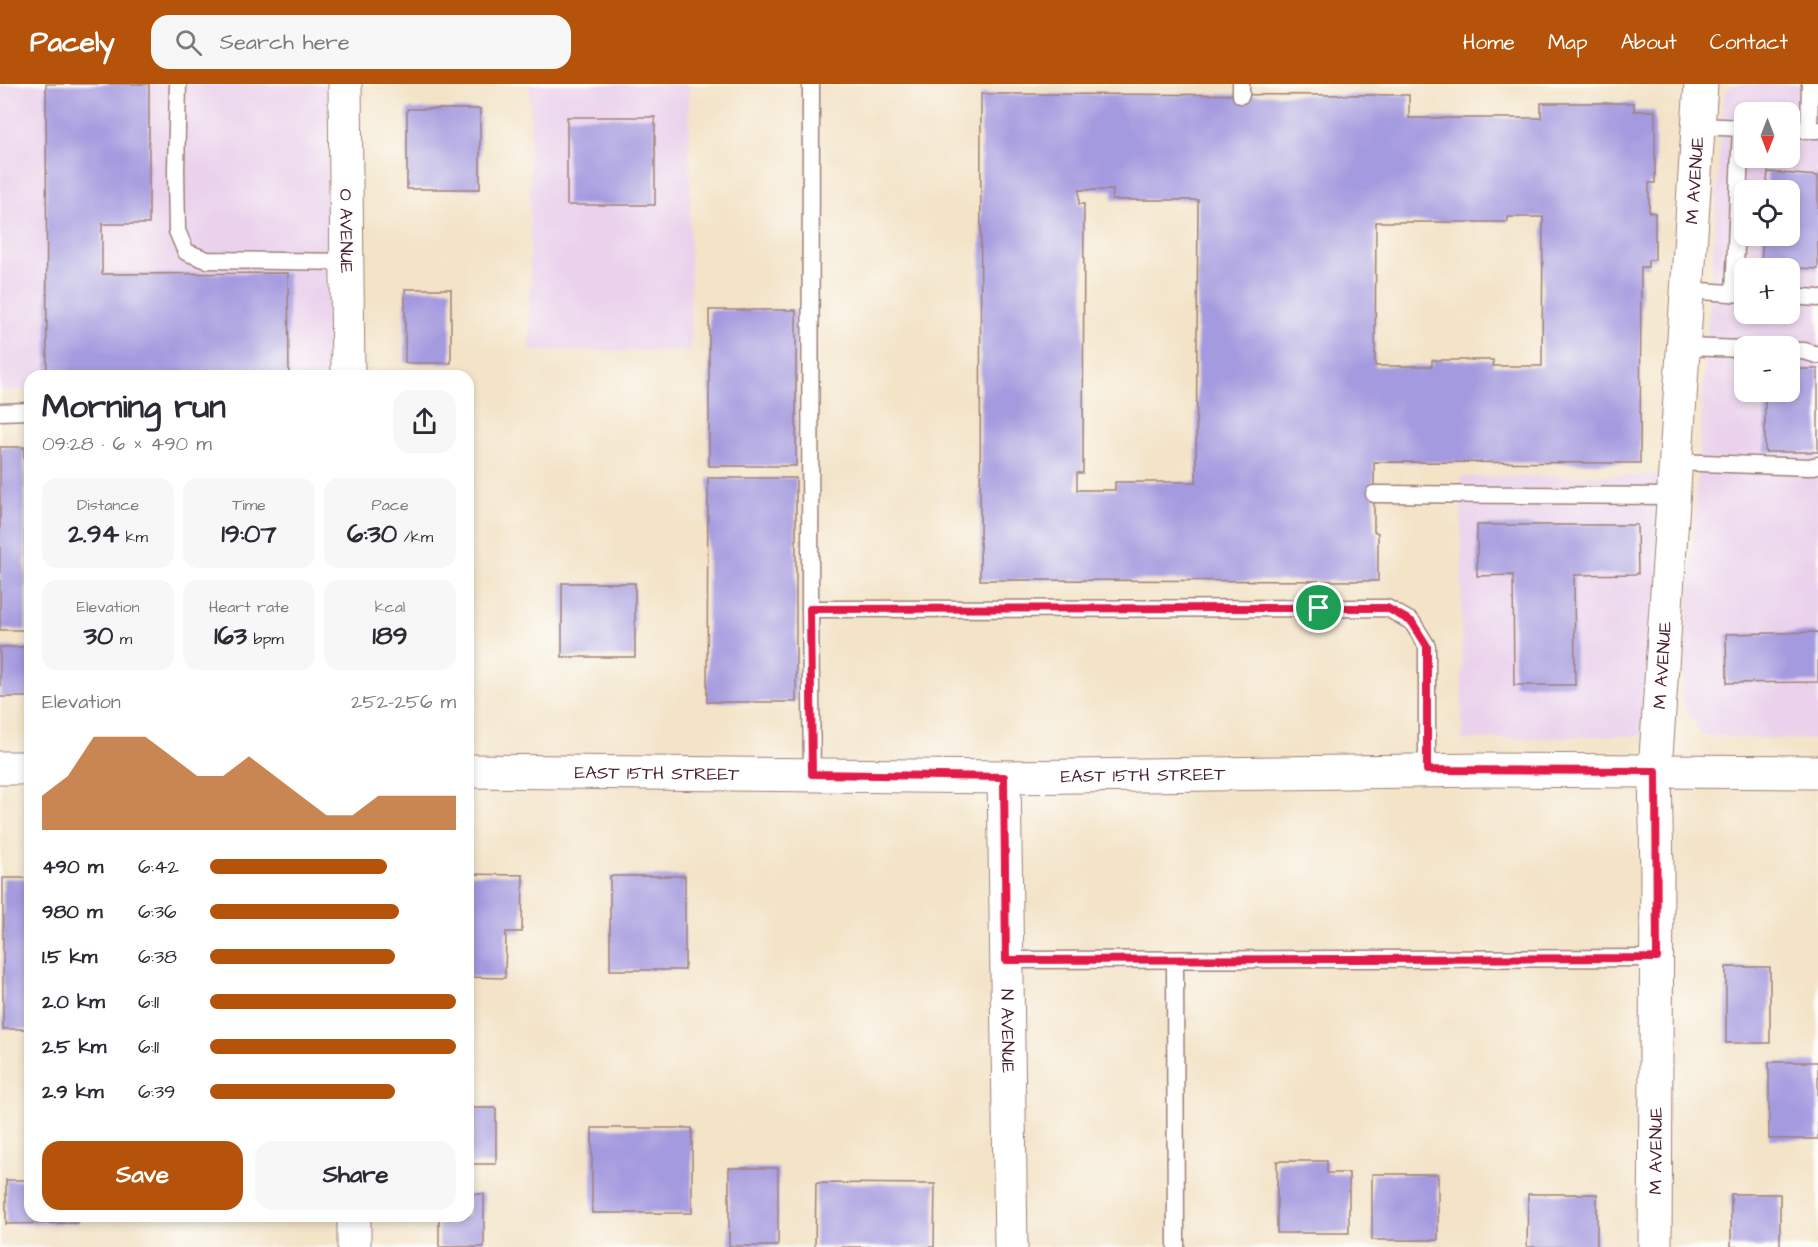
<!DOCTYPE html>
<html lang="en">
<head>
<meta charset="utf-8">
<style>
  :root { --surface:#fff; --page:#f7f7f7; --text:#2b2b33; --muted:#7c7c81; --accent:#b45309 }
  body { margin:0; font-family:"Architects Daughter",sans-serif; background:var(--page); color:var(--text); height:100vh; display:flex; flex-direction:column; font-size:22px; white-space:nowrap }
  * { box-sizing:border-box; margin:0 }
  p { font-size:20px; color:var(--muted) }
  .icon { flex:none; width:33px; height:33px; fill:none; stroke:currentColor; stroke-width:2; stroke-linecap:round; stroke-linejoin:round }
  .map { position:relative; flex:1; overflow:hidden }
  .sheet { position:absolute; left:24px; top:286px; width:450px; height:852px; display:flex; flex-direction:column; background:var(--surface); border-radius:18px; box-shadow:0 3px 9px #0003 }
  .sheet>* { flex:none }
  .needle { width:39px; rotate:180deg }
  .controls { position:absolute; left:1734px; top:18px; display:grid; gap:12px }
  .controls a { display:grid; place-items:center; width:66px; height:66px; border-radius:12px; background:var(--surface); box-shadow:0 3px 9px #0003; font-size:30px }
  .pin { position:absolute; display:grid; place-items:center; width:51px; height:51px; color:#fff; margin:-26px; border:3px solid #fff; border-radius:50%; box-shadow:0 2px 6px #0007 }
  .round { display:grid; place-items:center; flex:none; width:63px; height:63px; border-radius:18px; background:var(--page) }
  .summary { display:flex; align-items:center; justify-content:space-between; height:102px; padding:0 18px }
  h1 { font-size:33px; font-weight:700; line-height:45px }
  .metrics { display:grid; grid-template-columns:repeat(3,1fr); gap:9px; height:102px; padding:6px 18px }
  .metrics div { display:grid; align-content:center; border-radius:15px; background:var(--page); text-align:center }
  .metrics b { font-size:26px; font-weight:700 }
  .metrics small { font-size:16px; font-weight:400 }
  .metrics p { font-size:16px }
  .chart { height:168px; padding:12px 18px }
  .chart p { display:flex; justify-content:space-between }
  .chart svg { width:100%; height:108px; margin-top:6px; fill:var(--accent); opacity:.7 }
  .primary-button { display:flex; gap:12px; margin-top:auto; padding:12px 18px }
  .primary-button a { flex:1; height:69px; border-radius:18px; background:var(--accent); color:#fff; font-size:24px; font-weight:700; line-height:69px; text-align:center }
  .primary-button a+a { background:var(--page); color:var(--text) }
  ul { padding:0 18px; list-style:none; font-size:20px }
  li { display:grid; grid-template-columns:96px 72px 1fr; align-items:center; height:45px }
  li i { height:15px; border-radius:8px; background:var(--accent) }
  header { display:flex; align-items:center; gap:36px; box-sizing:border-box; height:84px; padding:0 30px; background:var(--accent); color:#fff }
  header strong { font-size:28px }
  nav { display:flex; gap:33px; margin-inline-start:auto; font-size:21px }
  .search { width:420px; height:54px; background:var(--page); display:flex; align-items:center; gap:15px; box-sizing:border-box; padding:0 21px; border-radius:18px; color:var(--muted); font-size:22px }
  .map>svg:first-child { display:block }
</style>
</head>
<body>
<header>
<strong>Pacely</strong>
<div class="search"><svg class="icon" aria-label="search" viewBox="0 0 24 24"><circle cx="10" cy="10" r="6"/><path d="M15 15l6 6"/></svg>Search here</div>
<nav><a>Home</a><a>Map</a><a>About</a><a>Contact</a></nav>
</header>
<div class="map">
<svg width="1818" height="1163" viewBox="0 0 1818 1163">
  <rect width="100%" height="100%" fill="#fdfcf7"/>
  <filter id="ink" filterUnits="userSpaceOnUse"><feTurbulence type="fractalNoise" baseFrequency=".0167" numOctaves="2"/><feDisplacementMap in="SourceGraphic" scale="12" xChannelSelector="R" yChannelSelector="G"/><feConvolveMatrix kernelMatrix="1 2 1 2 8 2 1 2 1" color-interpolation-filters="sRGB"/></filter>
  <filter id="wash" filterUnits="userSpaceOnUse"><feTurbulence type="fractalNoise" baseFrequency=".008" numOctaves="4" result="noise"/><feDisplacementMap in="SourceGraphic" scale="24" xChannelSelector="R" yChannelSelector="G"/><feGaussianBlur stdDeviation="1.35" result="paint"/><feColorMatrix in="noise" values="0 0 0 0 0 0 0 0 0 0 0 0 0 0 0 0 0 1.4 0 .05"/><feComposite in="paint" operator="in"/></filter>
  <g filter="url(#wash)">
    <rect width="100%" height="100%" fill="#f3e3c7"/>
    <g fill="#ead1ec" fill-rule="evenodd">
      <path d="M0,0H329L328,292H30V307H0Z"/>
      <path d="M530,0H689L691,267H530Z"/>
      <path d="M1736,0H1818V656L1703,652L1682,618L1724,9ZM1744,28H1790V74H1744ZM1744,106H1790V152H1744ZM1744,184H1790V230H1744ZM1744,262H1790V308H1744Z"/>
      <path d="M1666,391L1652,651L1462,656L1461,393Z"/>
    </g>
    <g id="blocks">
      <g fill="#a49adf" fill-rule="evenodd">
        <path d="M46,0H149V140H102V190L288,189L289,292H47Z"/>
        <path d="M981,10L1409,11V34H1541V19H1634V27H1655V99H1649V128L1655,129V176H1648V183H1641L1640,379L1374,378V447L1378,449V497L980,496ZM1079,106H1113L1112,116H1198L1196,398H1115V406H1077V389H1083L1084,120H1079ZM1508,133H1543L1542,282H1493V276H1432V282H1375L1376,138H1508Z"/>
        <rect x="407" y="25" width="73" height="80"/>
        <rect x="567" y="33" width="88" height="88"/>
        <path d="M1768,88L1818,92V185L1761,182L1763,152H1790V106H1766Z"/>
        <rect x="405" y="205" width="46" height="74"/>
        <rect x="709" y="226" width="87" height="156"/>
        <path d="M1790,285H1818V368H1765V308H1790Z"/>
        <path d="M0,363H24L26,546H0Z"/>
        <path d="M708,394H796V618H707Z"/>
        <path d="M1477,441H1637L1638,490L1574,491L1575,601H1514L1513,491L1477,492Z"/>
        <rect x="562" y="499" width="73" height="74"/>
        <path d="M1818,548V598L1727,599L1726,550Z"/>
        <rect x="0" y="563" width="30" height="50"/>
        <path d="M468,790L523,791L522,848H506L505,894L468,893Z"/>
        <rect x="610" y="792" width="75" height="94"/>
        <rect x="3" y="794" width="27" height="151"/>
        <rect x="1726" y="883" width="44" height="76"/>
        <rect x="1769" y="978" width="49" height="77"/>
        <rect x="468" y="1024" width="28" height="56"/>
        <rect x="592" y="1044" width="100" height="85"/>
        <path d="M1277,1077H1327V1089H1349V1149H1277Z"/>
        <rect x="729" y="1084" width="49" height="78"/>
        <rect x="1372" y="1090" width="66" height="66"/>
        <path d="M6,1096H30V1132H78V1139L6,1140Z"/>
        <path d="M816,1099L935,1100L934,1163H815Z"/>
        <path d="M468,1110H484V1163H439V1132H468Z"/>
        <path d="M1528,1110H1597V1163H1527Z"/>
        <rect x="1731" y="1110" width="49" height="53"/>
      </g>
    </g>
  </g>
  <g filter="url(#ink)">
    <use href="#blocks" fill-opacity="0" stroke="#9e8179" stroke-width="1.5"/>
    <g fill="none" stroke-linecap="round" stroke-linejoin="round">
      <g stroke="#9e8179" stroke-width="19">
        <g id="lane">
          <path d="M178,0L176,86L177,147L186,168L207,176L347,178"/>
          <path d="M811,0L810,525L812,690"/>
          <path d="M1241,11V0"/>
          <path d="M1698,42L1744,44"/>
          <path d="M1790,46H1818"/>
          <path d="M1809,46L1810,0"/>
          <path d="M1687,206L1744,210"/>
          <path d="M1734,209L1741,44"/>
          <path d="M1790,212L1818,214"/>
          <path d="M1684,263L1744,265"/>
          <path d="M1790,267H1804L1818,271"/>
          <path d="M0,328L30,327"/>
          <path d="M1676,378L1809,383L1818,381"/>
          <path d="M1374,410L1674,412"/>
          <path d="M810,525L1387,524L1412,538L1427,562V686"/>
          <path d="M1006,876L1657,874"/>
          <path d="M1175,876L1176,1163"/>
        </g>
      </g>
      <g stroke="#9e8179" stroke-width="35">
        <g id="street">
          <path id="s1" d="M345,0L348,292"/>
          <path d="M0,684H30"/>
          <path id="s2" d="M468,687L1004,693L1484,686L1818,688"/>
          <path id="s3" d="M1004,693L1011,1163"/>
          <path d="M354,1132V1163"/>
          <path id="s4" d="M1655,1163L1657,790L1655,687L1701,0"/>
        </g>
      </g>
      <use href="#lane" stroke="#fff" stroke-width="16"/>
      <use href="#street" stroke="#fff" stroke-width="33"/>
    </g>
  </g>
  <g fill="none" stroke-linecap="round" stroke-linejoin="round" filter="url(#ink)">
    <g stroke="#fff" stroke-width="12">
      <path id="route" d="M1319,524H1387L1412,538L1427,562V686L1656,687L1657,874L1006,876L1004,693L812,690L810,525Z"/>
    </g>
    <use href="#route" stroke="#e11d48" stroke-width="8"/>
  </g>
  <g text-anchor="middle" stroke-width="4.5" stroke-linejoin="round" paint-order="stroke">
    <g font-size="18" fill="#4a1f2b" stroke="#fdfcf7">
      <text dy="6" stroke="none"><textPath href="#s4" startOffset="1068">M AVENUE</textPath></text>
      <text dy="6" stroke="none"><textPath href="#s1" startOffset="147">O AVENUE</textPath></text>
      <text dy="6" stroke="none"><textPath href="#s4" startOffset="582">M AVENUE</textPath></text>
      <text dy="6" stroke="none"><textPath href="#s2" startOffset="189">EAST 15TH STREET</textPath></text>
      <text dy="6" stroke="none"><textPath href="#s2" startOffset="675">EAST 15TH STREET</textPath></text>
      <text dy="6" stroke="none"><textPath href="#s3" startOffset="254">N AVENUE</textPath></text>
      <text dy="6" stroke="none"><textPath href="#s4" startOffset="96">M AVENUE</textPath></text>
    </g>
  </g>
</svg>
<div class="controls">
<a><svg class="needle" viewBox="-14 -14 28 28"><path d="M0-13l5 13h-10z" fill="#e53935"/><path d="M0 13l5-13h-10z" fill="#7c7c81"/></svg></a>
<a><svg class="icon" aria-label="locate" viewBox="0 0 24 24"><circle cx="12" cy="12" r="6"/><path d="M12 2v4M12 18v4M2 12h4M18 12h4"/></svg></a>
<a>+</a>
<a>−</a>
</div>
<div class="pin" style="left:1319px;top:524px;background:#1e9e55"><svg class="icon" aria-label="arrive" viewBox="0 0 24 24"><path d="M6 21V4h12l-3 4 3 4H6"/></svg></div>
<section class="sheet">
<div class="summary"><div><h1>Morning run</h1><p>09:28 · 6 × 490 m</p></div><a class="round"><svg class="icon" aria-label="share" viewBox="0 0 24 24"><path d="M12 15V3M7 8l5-5 5 5M5 13v7h14v-7"/></svg></a></div>
<div class="metrics">
<div><p>Distance</p><b>2.94<small> km</small></b></div>
<div><p>Time</p><b>19:07</b></div>
<div><p>Pace</p><b>6:30<small> /km</small></b></div>
</div>
<div class="metrics">
<div><p>Elevation</p><b>30<small> m</small></b></div>
<div><p>Heart rate</p><b>163<small> bpm</small></b></div>
<div><p>kcal</p><b>189</b></div>
</div>
<div class="chart"><p><span>Elevation</span>252–256 m</p>
<svg viewBox="0 0 160 44" preserveAspectRatio="none"><path d="M0 44V30L10 22L20 6L30 6L40 6L50 14L60 22L70 22L80 14L90 22L100 30L110 38L120 38L130 30L140 30L150 30L160 30V44z"/></svg>
</div>
<ul>
<li><b>490 m</b>6:42<i style="width:72%"></i></li>
<li><b>980 m</b>6:36<i style="width:77%"></i></li>
<li><b>1.5 km</b>6:38<i style="width:75%"></i></li>
<li><b>2.0 km</b>6:11<i style="width:100%"></i></li>
<li><b>2.5 km</b>6:11<i style="width:100%"></i></li>
<li><b>2.9 km</b>6:39<i style="width:75%"></i></li>
</ul>
<div class="primary-button"><a>Save</a><a>Share</a></div>
</section>
</div>
</body>
</html>
